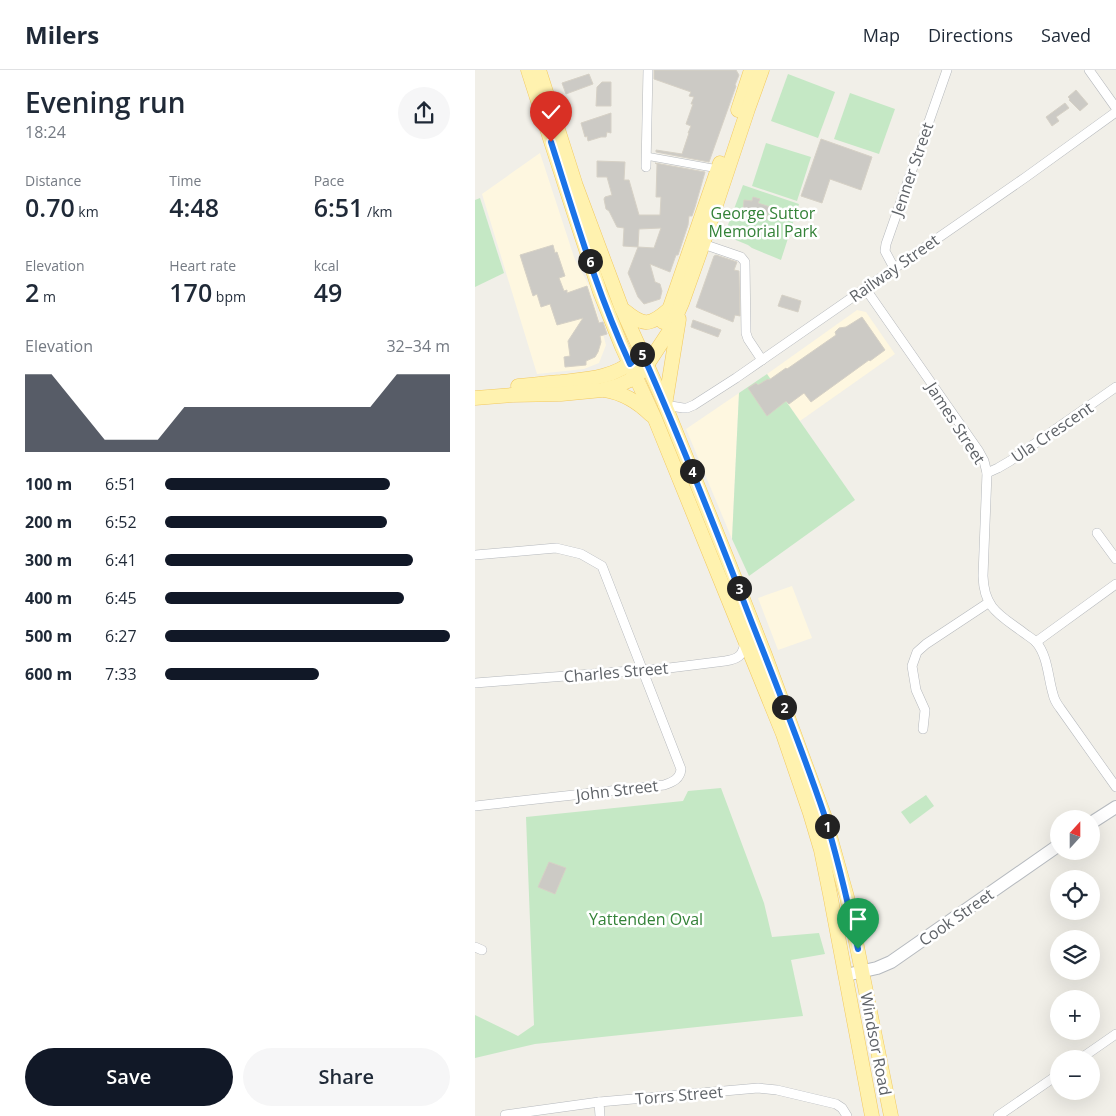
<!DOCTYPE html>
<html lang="en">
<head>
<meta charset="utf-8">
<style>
  :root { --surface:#fff; --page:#f6f6f7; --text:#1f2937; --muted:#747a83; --line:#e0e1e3; --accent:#111827 }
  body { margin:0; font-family:"Open Sans",sans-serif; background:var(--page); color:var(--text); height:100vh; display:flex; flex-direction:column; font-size:19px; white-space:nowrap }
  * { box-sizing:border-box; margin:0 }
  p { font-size:16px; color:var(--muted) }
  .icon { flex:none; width:28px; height:28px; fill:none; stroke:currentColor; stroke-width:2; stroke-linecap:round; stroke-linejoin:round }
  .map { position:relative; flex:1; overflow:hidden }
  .sheet { display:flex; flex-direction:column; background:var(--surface); width:475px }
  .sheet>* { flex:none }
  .needle { width:32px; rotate:21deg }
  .tools { position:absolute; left:575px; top:740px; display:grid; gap:10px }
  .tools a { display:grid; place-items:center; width:50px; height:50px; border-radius:50%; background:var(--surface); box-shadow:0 5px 20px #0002; font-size:25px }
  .pin { position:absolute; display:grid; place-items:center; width:42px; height:42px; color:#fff; margin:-51px -21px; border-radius:50% 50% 50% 0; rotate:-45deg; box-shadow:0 0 5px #0007 }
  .pin .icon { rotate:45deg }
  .km { position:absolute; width:25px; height:25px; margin:-12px; border-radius:50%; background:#222; color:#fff; font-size:14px; line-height:25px; text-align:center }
  .round { display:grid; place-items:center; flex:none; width:52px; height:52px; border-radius:26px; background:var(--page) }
  .overview { display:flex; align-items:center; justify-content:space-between; height:85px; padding:0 25px }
  h1 { font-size:28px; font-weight:600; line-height:38px }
  .figures { display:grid; grid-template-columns:repeat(3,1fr); gap:8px; height:85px; padding:5px 25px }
  .figures div { display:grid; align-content:center }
  .figures b { font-size:25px; font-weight:600 }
  .figures small { font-size:14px; font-weight:400 }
  .figures p { font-size:14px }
  .chart { height:140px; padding:10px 25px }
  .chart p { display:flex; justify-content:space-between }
  .chart svg { width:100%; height:90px; margin-top:5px; fill:var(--accent); opacity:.7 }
  .primary-button { display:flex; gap:10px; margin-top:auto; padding:10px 25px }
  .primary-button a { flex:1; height:58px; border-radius:30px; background:var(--accent); color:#fff; font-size:20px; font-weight:600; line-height:58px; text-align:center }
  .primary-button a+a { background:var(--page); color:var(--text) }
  ul { padding:0 25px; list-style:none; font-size:16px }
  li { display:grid; grid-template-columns:80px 60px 1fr; align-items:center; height:38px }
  li i { height:12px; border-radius:6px; background:var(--accent) }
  header { display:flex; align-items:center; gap:30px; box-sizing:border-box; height:70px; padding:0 25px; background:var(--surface); border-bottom:1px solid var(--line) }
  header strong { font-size:24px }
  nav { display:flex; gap:28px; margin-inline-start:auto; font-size:18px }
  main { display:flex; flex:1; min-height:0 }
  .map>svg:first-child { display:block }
</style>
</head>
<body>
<header>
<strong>Milers</strong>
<nav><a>Map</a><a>Directions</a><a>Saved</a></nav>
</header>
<main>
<section class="sheet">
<div class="overview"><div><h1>Evening run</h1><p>18:24</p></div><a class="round"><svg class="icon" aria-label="share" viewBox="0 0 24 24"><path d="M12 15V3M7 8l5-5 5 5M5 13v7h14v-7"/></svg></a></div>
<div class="figures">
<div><p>Distance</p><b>0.70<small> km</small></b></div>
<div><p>Time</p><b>4:48</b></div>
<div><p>Pace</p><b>6:51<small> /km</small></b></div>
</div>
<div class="figures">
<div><p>Elevation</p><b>2<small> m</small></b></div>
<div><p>Heart rate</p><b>170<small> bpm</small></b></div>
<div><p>kcal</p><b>49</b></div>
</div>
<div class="chart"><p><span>Elevation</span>32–34 m</p>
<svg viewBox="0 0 160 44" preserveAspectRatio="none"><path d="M0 44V6L10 6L20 22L30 38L40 38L50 38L60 22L70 22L80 22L90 22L100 22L110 22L120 22L130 22L140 6L150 6L160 6V44z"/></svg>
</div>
<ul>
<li><b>100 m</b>6:51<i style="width:79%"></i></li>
<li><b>200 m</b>6:52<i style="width:78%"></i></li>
<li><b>300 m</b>6:41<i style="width:87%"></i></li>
<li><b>400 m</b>6:45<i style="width:84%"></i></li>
<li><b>500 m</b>6:27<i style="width:100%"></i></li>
<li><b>600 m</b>7:33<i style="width:54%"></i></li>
</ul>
<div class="primary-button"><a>Save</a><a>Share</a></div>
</section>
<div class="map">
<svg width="641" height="1046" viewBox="0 0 641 1046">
  <rect width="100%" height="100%" fill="#f1efe8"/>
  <g fill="#fef7e0">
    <path d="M65,83L100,190L115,217L131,275L124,293L109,299L62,304L7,124Z"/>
    <path d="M382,240L391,242L420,284L325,351L292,304Z"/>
    <path d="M264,323L257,469L211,359Z"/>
    <path d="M317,516L337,568L303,580L283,528Z"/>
  </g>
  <g fill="#c5e8c5">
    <path d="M313,4L360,22L343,68L296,51Z"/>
    <path d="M375,23L420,39L404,84L359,69Z"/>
    <path d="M291,73L336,87L322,131L277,116Z"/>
    <path d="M268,115L324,134L306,190L277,178L273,175L251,166L253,155Z"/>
    <path d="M5,128L29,203L0,217V130Z"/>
    <path d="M292,304L380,430L274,506L257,469L264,323Z"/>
    <path d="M246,718L289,833L297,867L344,863L350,884L316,890L328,946L60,974L0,988V945L43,966L59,955L51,747L208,731L213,721Z"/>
    <path d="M451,725L459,736L435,754L426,742Z"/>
  </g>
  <g fill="#cccac5" stroke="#d6d1c6" fill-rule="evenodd">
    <path d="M179,0H261L264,5L260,15L261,16L234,92L181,82V80L207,84L214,63H213L216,56L211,54L218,34H216L219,27L214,26L216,22L179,9Z"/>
    <path d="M114,4L118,14L91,24L87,13Z"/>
    <path d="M127,12H136V36H121L122,17Z"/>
    <path d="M601,20L613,34L605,41L594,30L595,29L593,27Z"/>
    <path d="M590,33L594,38L581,47L584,51L577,56L571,47Z"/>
    <path d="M136,43V63L132,62L131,67H126L113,71L112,66L110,67L106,53Z"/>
    <path d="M346,69L397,87L386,120L355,109L347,133L326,126Z"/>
    <path d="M122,91L150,92L149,110H154L164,145H185L186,127H181L182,94L180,93L230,102L220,137L217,146H214L213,155L203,185H201L195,202L175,194L180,212L185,214L187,221L185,229L169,234L163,227L153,203L163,177L148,176L149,158L142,157L134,141L131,139L129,129L130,127L137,125L132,107H122ZM186,158L179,178L163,177L164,159Z"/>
    <path d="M278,127L285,129L283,133L295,137L291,150L268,140L269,130L277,131Z"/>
    <path d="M78,175L80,183L82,182L90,206L84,208L89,221L92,220V223L112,216L124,253L128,252L132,264L125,266L126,272L123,282L120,287L111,291V295L90,297L89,287L95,286L93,271L108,248L82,255L75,234L66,237L62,224L58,226L45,185Z"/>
    <path d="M241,185L262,192L259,200L264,201L265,246L260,245L258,252L221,237L239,186Z"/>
    <path d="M307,225L326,231L323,242L303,236Z"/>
    <path d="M387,247L410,280L395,291L394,290L336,332L329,323L314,334L311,331L292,346L273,318L281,313L283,315L293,309L294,310L311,298L312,299L361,265L360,262L364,258L371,257Z"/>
    <path d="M218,250L246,260L243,267L216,257Z"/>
    <path d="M74,792L91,798L80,824L63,817Z"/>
  </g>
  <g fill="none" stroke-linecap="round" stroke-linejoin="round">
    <g stroke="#b5b8bc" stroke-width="8">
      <path id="pedestrian" d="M171,86L243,99"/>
    </g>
    <g stroke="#b5b8bc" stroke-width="10">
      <g id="minor">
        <path d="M614,0L641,38"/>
        <path d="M171,97L173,0"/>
        <path d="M228,174L266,187L270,192L271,263L273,269L287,290"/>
        <path d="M419,198L410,181L411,174L472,0"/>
        <path d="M390,218L503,380L509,391L512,403L508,506C509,539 525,545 549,563C553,566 558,569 561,572C573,586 573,608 578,624C579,629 582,634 585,638L641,717"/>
        <path d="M190,335L208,338H212L219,335L261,308L551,107L641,42"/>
        <path d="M512,403L523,398L535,391L641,317"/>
        <path d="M622,463L641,489"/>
        <path d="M0,485L81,478L106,484L127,496L206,699C205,709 198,712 189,715L0,736"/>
        <path d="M561,572L641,514"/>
        <path d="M0,613L194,598L250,591C263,589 268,586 270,572"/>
        <path d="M448,659L450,640L441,620L437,596L442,582L451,574L513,533"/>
        <path d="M0,877L7,880"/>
        <path d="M605,989L641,964"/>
        <path d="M124,1032L125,1046"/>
        <path d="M30,1045L124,1032L283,1018L302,1020L361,1034L367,1038L372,1046"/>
        <path d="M523,1046L584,1004"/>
      </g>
    </g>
    <g stroke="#b6babf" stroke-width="14">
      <g id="secondary">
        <path d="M616,753L641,737"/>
        <path d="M371,905L402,898L416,892L584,775"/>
      </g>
    </g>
    <g stroke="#f2c960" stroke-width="15">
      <g id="primary">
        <path d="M53,0L99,143L125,222L147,277L180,349L308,664L335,743L346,780L355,824L397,1046"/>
        <path d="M64,0L101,116L147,239L190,335L251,486L290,585L349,745L372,827L416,1046"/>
        <path d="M263,40L276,0"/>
        <path d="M150,241C168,256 175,256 193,240"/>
        <path d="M188,252L194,240L245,93"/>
        <path d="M43,316C57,315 72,313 86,312C115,309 138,308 161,289"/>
        <path d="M130,320C148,323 163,332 176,345"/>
        <path d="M0,328L37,325L86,324L127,320L142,316L153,311L161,307L172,295L195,260L207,233L228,174L273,39L287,0"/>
        <path d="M190,335L204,249"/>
      </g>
    </g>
    <use href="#pedestrian" stroke="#fff" stroke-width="7"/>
    <use href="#minor" stroke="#fff" stroke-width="9"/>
    <use href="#secondary" stroke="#fff" stroke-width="12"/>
    <use href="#primary" stroke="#fff2af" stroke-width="14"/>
  </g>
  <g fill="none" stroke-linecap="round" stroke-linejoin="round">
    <g stroke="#fff" stroke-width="10">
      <path id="route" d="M76,72C100,147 122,223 155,294L167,283C207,372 242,462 277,553C302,616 327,679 349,744C363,788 373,833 383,879"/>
    </g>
    <use href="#route" stroke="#1a73e8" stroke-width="6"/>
  </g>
  <g text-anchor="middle" stroke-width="5" stroke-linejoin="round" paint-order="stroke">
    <g font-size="16" fill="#5f6368" stroke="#fff">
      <text transform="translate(437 99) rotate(-71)" y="6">Jenner Street</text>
      <text transform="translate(419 198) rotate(-35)" y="6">Railway Street</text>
      <text transform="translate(481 353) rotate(57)" y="6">James Street</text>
      <text transform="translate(577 362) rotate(-34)" y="6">Ula Crescent</text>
      <text transform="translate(141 602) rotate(-5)" y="6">Charles Street</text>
      <text transform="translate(142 720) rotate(-7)" y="6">John Street</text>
      <text transform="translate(481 847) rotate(-35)" y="6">Cook Street</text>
      <text transform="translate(401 974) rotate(79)" y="6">Windsor Road</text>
      <text transform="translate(204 1025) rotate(-5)" y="6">Torrs Street</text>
    </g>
    <g font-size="16" fill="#348238" stroke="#fff">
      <text x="288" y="149">George Suttor<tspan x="288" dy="18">Memorial Park</tspan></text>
      <text x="171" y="855">Yattenden Oval</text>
    </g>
  </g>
</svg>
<div class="tools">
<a><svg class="needle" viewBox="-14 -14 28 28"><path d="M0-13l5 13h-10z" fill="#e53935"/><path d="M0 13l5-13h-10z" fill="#747a83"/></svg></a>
<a><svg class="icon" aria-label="locate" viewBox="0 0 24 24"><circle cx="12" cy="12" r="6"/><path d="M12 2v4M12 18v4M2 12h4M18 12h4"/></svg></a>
<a><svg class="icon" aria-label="layers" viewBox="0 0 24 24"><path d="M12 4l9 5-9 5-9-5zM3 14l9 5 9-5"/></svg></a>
<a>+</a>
<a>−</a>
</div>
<div class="pin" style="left:383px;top:879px;background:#1e9e55"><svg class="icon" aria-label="arrive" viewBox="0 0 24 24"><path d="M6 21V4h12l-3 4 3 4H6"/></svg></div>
<div class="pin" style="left:76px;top:72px;background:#d93025"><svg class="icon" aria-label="check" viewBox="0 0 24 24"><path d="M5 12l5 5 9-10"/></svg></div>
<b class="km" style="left:352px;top:756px">1</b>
<b class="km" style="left:309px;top:637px">2</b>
<b class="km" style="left:264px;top:518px">3</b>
<b class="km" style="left:217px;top:401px">4</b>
<b class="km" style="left:167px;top:284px">5</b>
<b class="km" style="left:115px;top:191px">6</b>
</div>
</main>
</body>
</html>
